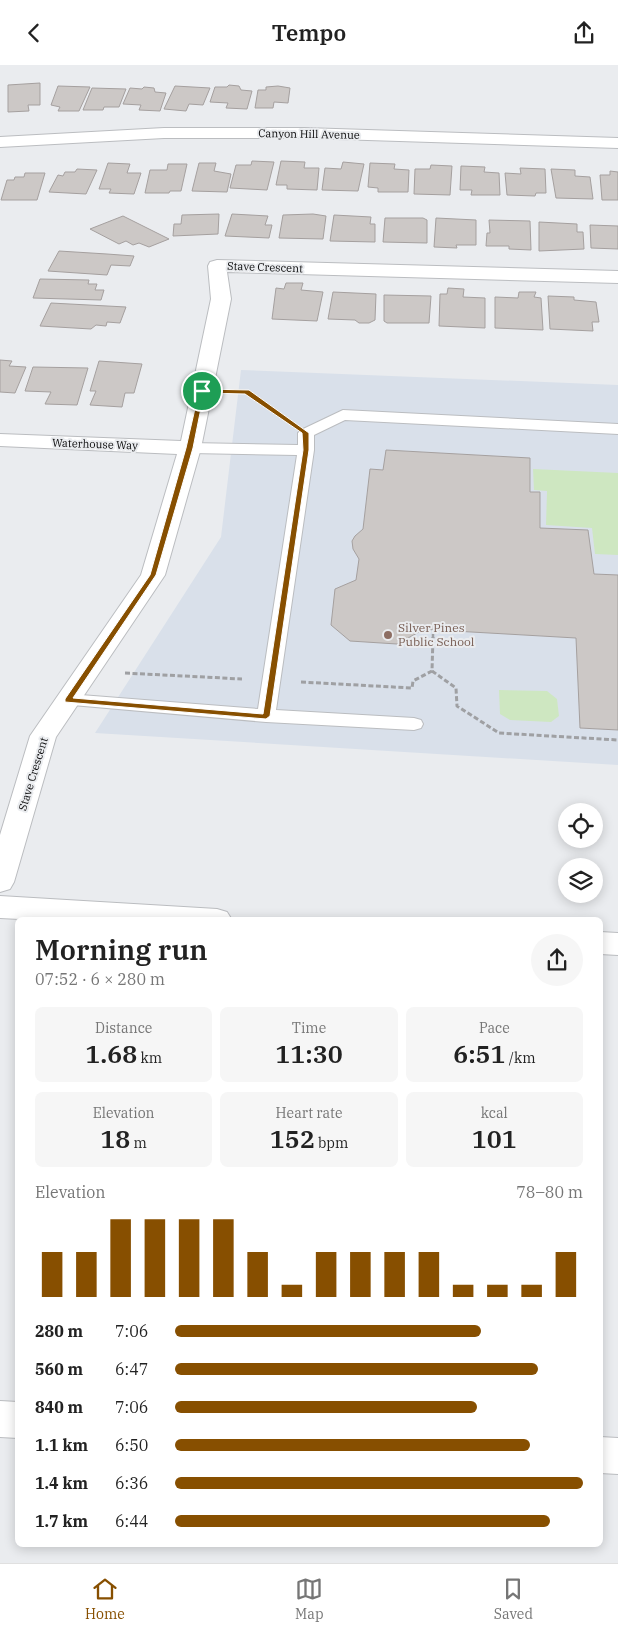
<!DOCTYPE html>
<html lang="en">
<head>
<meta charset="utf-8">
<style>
  :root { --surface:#fff; --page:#f6f6f6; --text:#222; --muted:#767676; --line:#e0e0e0; --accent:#874f00 }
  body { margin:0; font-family:"IBM Plex Serif",serif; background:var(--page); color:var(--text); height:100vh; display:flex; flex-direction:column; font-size:19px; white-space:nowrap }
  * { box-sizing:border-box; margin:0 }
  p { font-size:16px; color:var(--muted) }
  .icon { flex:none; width:28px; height:28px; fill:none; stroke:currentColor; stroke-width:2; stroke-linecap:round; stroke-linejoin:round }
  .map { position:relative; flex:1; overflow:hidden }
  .details { position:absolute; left:15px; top:852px; width:588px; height:630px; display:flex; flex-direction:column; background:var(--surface); border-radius:8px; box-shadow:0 2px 12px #0003 }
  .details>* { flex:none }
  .fabs { position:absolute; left:558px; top:738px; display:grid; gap:10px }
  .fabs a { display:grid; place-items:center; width:45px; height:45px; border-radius:50%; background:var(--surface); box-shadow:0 2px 12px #0003; font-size:25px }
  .pin { position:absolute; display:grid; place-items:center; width:42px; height:42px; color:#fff; margin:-21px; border:2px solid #fff; border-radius:50%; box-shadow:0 1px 5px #0007 }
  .round { display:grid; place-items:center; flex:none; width:52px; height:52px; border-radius:26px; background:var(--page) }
  .headline { display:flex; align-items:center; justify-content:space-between; height:85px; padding:0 20px }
  h1 { font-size:28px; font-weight:600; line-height:38px }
  .stats { display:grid; grid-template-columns:repeat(3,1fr); gap:8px; height:85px; padding:5px 20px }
  .stats div { display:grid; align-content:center; border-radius:8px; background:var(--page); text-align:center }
  .stats b { font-size:25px; font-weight:600 }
  .stats small { font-size:14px; font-weight:400 }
  .stats p { font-size:14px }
  .chart { height:140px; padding:10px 20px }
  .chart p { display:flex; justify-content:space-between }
  .chart svg { width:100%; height:90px; margin-top:5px; stroke:var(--accent); stroke-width:6 }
  ul { padding:0 20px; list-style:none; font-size:16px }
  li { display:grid; grid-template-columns:80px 60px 1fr; align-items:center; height:38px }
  li i { height:12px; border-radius:6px; background:var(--accent) }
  header { display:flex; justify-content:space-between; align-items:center; height:65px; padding:0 20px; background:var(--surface); font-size:22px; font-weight:600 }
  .tab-bar { display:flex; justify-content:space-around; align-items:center; height:70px; border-top:1px solid var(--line); background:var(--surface); font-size:14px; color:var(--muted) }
  .tab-bar a { display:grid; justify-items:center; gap:2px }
  .tab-bar .selected { color:var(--accent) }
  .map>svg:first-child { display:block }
</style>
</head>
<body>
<header><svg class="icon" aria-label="back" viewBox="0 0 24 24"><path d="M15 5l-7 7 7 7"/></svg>Tempo<svg class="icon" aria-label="share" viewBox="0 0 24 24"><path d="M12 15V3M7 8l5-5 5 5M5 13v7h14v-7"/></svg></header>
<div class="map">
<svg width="618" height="1498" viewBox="0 0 618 1498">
  <rect width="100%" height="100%" fill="#eaecef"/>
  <path fill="#d9e0ea" d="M241,305L618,320V700L95,668L221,472Z"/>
  <g fill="#cee7c1">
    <path d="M533,404L618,408V490L595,489L592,463L546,460L547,426L534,425Z"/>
    <path d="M499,625L547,626L557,634L559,651L551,657L510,655L500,649Z"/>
  </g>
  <g fill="#ccc8c6" stroke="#a5a09f">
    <path d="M40,18V40H28L29,46L8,47V20Z"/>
    <path d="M229,20L239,21L241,25L252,26L247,44L226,43L228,38L210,37L215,22H227Z"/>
    <path d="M58,21L90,22L79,46H58L60,42L51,40Z"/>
    <path d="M175,21L210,23L203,40L189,39L186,46L164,44Z"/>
    <path d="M278,21L290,23L288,38L274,37L273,43H255L258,25H266V22Z"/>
    <path d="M144,22L154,23L155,27L166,28L160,46L139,45L141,40L123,39L130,23L142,24Z"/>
    <path d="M92,23L126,24L119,42H104L103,45H83Z"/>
    <path d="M252,96L274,97L267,125L230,123L236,100H251Z"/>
    <path d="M281,96L305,97L304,103H319L317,125L287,124V120H276Z"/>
    <path d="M343,97L364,99L358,126L322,125L325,103L341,104Z"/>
    <path d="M108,98L130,99L127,108H141L134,129L109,128L111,124H99Z"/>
    <path d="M199,98H216L214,106L231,109L227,127L192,126Z"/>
    <path d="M370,98L395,99L394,104L409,105L408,127H378V123L368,122Z"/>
    <path d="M168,99H187L181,126H170L169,128H145L150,105H167Z"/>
    <path d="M431,100L452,101L450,130L414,129L415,104H430Z"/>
    <path d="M461,101L485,102L484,107L499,108L500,130H471L472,125H460Z"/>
    <path d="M520,103L545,104L546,128H536L535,131L507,130L505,108L521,109Z"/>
    <path d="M77,104L97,105L86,129L49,127L58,110L63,111L65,107H75Z"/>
    <path d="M551,104L575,105V111L590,112L593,134L556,133Z"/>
    <path d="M610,106L618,107V135H602L600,110H610Z"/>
    <path d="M25,108H45L37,135H1L7,115H14L15,112H24Z"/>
    <path d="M219,149L218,169L173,171L174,159H181L182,150Z"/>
    <path d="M232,149L268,151L265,160H272L269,173L225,171Z"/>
    <path d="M313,149L326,151L323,174L279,173L283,150Z"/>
    <path d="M334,150L371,152L370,159H375V177L330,176Z"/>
    <path d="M123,151L169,174L149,182L139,178L133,180L126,176L119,179L90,164Z"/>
    <path d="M385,153H423L427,155V178L383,177Z"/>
    <path d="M436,153L476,155V180H456L457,183L434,182Z"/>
    <path d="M489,155L530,156L531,185L509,184V181H486L487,168H490Z"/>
    <path d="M539,157L577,159V167H583L584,184L539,186Z"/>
    <path d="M590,160L618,161V184L591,183Z"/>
    <path d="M59,186L107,189L134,191L130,201L111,200L107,210L48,206Z"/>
    <path d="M40,214L89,215L88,219H97L95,225H104L101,235L33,233Z"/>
    <path d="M286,218H303L301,225L323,227L317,256L272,254L276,223L284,224Z"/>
    <path d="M448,223L464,224L463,232L485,233V263L439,261L440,229H447Z"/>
    <path d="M333,227L376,229L375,255L369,258H359L355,255L328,254Z"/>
    <path d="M519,227H536L534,232L541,233L543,265L495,263V232L518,233Z"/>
    <path d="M384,230L431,231L429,258H387L384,256Z"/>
    <path d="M548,231L574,232V235L596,237L599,257H592L593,266L550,264Z"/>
    <path d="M51,238L126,242L120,258L107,257L106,261L96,260L91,264L40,261Z"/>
    <path d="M0,295L12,296L9,301L26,302L15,328L0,327Z"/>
    <path d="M99,296L142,299L134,328H125L122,342L90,340L96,326H90Z"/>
    <path d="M33,302L88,303L77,340L45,339L51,327L25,326Z"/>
    <path d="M386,385L530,393V427H540V463L588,465L594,509L618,510V665L580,663L576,573L419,564V567L397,579L350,576L331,560L335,524L356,515L359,494L353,484L352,476L355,471L363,464L370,404L383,405Z"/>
  </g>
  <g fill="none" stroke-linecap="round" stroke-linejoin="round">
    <g stroke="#bbbdc0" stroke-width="2">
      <path id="lane" d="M343,345L618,359V369L345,355L314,370V385L276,645L414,653L421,655L423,659L421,663L414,665L266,657L61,639L59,635L61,631L68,629L258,644L297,390L190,388L184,386L182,383L184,380L190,378L298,380V368L301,365Z"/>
    </g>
    <g stroke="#bbbdc0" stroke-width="2">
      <g id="street">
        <path d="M217,195L618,206V218L227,207L231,234L201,383L165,510L56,672L14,817L10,824L0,827V770L30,671L141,510L177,389L0,381V369L181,376L211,234L208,201L210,197Z"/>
        <path d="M0,831L217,844L227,847L232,855H39L0,853Z"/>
        <path d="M600,867L618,868V890L600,889Z"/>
        <path d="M0,1336L18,1337V1373L0,1372Z"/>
        <path d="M600,1372L618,1373V1409L600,1408Z"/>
      </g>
    </g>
    <g stroke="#bbbdc0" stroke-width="2">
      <path id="secondary" d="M164,63H304L618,73V83L304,73H164L0,82V72Z"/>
    </g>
    <g stroke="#9fa0a3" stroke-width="2.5" stroke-dasharray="4 2" stroke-linecap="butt">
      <path d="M234,326L246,327L284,353"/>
      <path d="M433,573V568"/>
    </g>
    <g stroke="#9fa0a3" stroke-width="3" stroke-dasharray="5 2.5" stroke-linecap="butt">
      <path d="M432,606L456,623L457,641L499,668L618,675"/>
      <path d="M125,608L242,614"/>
      <path d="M301,617L412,623L413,616L432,606L433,572"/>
    </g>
    <use href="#lane" fill="#fff" fill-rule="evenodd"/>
    <use href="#street" fill="#fff" fill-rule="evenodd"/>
    <use href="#secondary" fill="#fff" fill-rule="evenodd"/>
  </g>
  <path fill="#874f00" stroke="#fff" fill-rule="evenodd" d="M202,324L249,325L309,368V385L270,651L266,654L65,637V634L150,510L186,383L199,326ZM204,328L245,329L302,368L303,385L263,649L73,633L156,510L193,383Z"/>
  <circle fill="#8d6e63" stroke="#eaecef" stroke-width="2" cx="388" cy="570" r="5"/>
  <g text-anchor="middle" stroke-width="4" stroke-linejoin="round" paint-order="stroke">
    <g font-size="11" fill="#0b0b0c" stroke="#eaecef">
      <text transform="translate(309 69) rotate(1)" y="4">Canyon Hill Avenue</text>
      <text transform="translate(265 202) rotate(2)" y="4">Stave Crescent</text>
      <text transform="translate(95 379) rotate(2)" y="4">Waterhouse Way</text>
      <text transform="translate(33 709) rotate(-73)" y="4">Stave Crescent</text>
    </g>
    <g font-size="12" fill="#785e54" stroke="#eaecef" text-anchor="start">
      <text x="398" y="567">Silver Pines<tspan x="398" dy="14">Public School</tspan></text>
    </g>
  </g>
</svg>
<div class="fabs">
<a><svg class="icon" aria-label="locate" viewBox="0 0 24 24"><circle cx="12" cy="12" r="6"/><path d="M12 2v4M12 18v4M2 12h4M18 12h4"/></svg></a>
<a><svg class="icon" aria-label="layers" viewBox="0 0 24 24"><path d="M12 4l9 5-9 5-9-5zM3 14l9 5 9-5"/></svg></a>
</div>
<div class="pin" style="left:202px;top:326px;background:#1e9e55"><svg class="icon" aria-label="arrive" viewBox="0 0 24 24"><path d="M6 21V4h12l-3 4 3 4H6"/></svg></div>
<section class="details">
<div class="headline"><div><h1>Morning run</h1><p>07:52 · 6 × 280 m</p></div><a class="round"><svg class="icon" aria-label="share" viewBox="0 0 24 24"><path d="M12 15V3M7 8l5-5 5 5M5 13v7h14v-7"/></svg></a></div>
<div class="stats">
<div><p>Distance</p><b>1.68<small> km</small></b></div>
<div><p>Time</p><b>11:30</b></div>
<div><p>Pace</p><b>6:51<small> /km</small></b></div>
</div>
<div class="stats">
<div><p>Elevation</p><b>18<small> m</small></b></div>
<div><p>Heart rate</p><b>152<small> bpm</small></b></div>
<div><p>kcal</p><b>101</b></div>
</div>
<div class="chart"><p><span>Elevation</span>78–80 m</p>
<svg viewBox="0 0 160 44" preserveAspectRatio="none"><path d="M5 44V22M15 44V22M25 44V6M35 44V6M45 44V6M55 44V6M65 44V22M75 44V38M85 44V22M95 44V22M105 44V22M115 44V22M125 44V38M135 44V38M145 44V38M155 44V22"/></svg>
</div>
<ul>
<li><b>280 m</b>7:06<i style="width:75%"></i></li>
<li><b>560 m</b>6:47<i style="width:89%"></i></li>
<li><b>840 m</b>7:06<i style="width:74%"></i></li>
<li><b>1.1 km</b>6:50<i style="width:87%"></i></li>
<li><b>1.4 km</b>6:36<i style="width:100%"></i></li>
<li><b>1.7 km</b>6:44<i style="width:92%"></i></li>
</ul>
</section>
</div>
<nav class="tab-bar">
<a class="selected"><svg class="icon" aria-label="home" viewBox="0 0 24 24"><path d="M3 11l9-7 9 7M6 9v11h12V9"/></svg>Home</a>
<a><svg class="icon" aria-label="map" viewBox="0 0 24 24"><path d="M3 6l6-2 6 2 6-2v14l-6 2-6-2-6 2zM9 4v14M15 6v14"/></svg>Map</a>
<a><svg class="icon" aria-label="saved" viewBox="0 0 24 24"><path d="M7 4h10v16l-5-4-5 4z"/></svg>Saved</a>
</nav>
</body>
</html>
